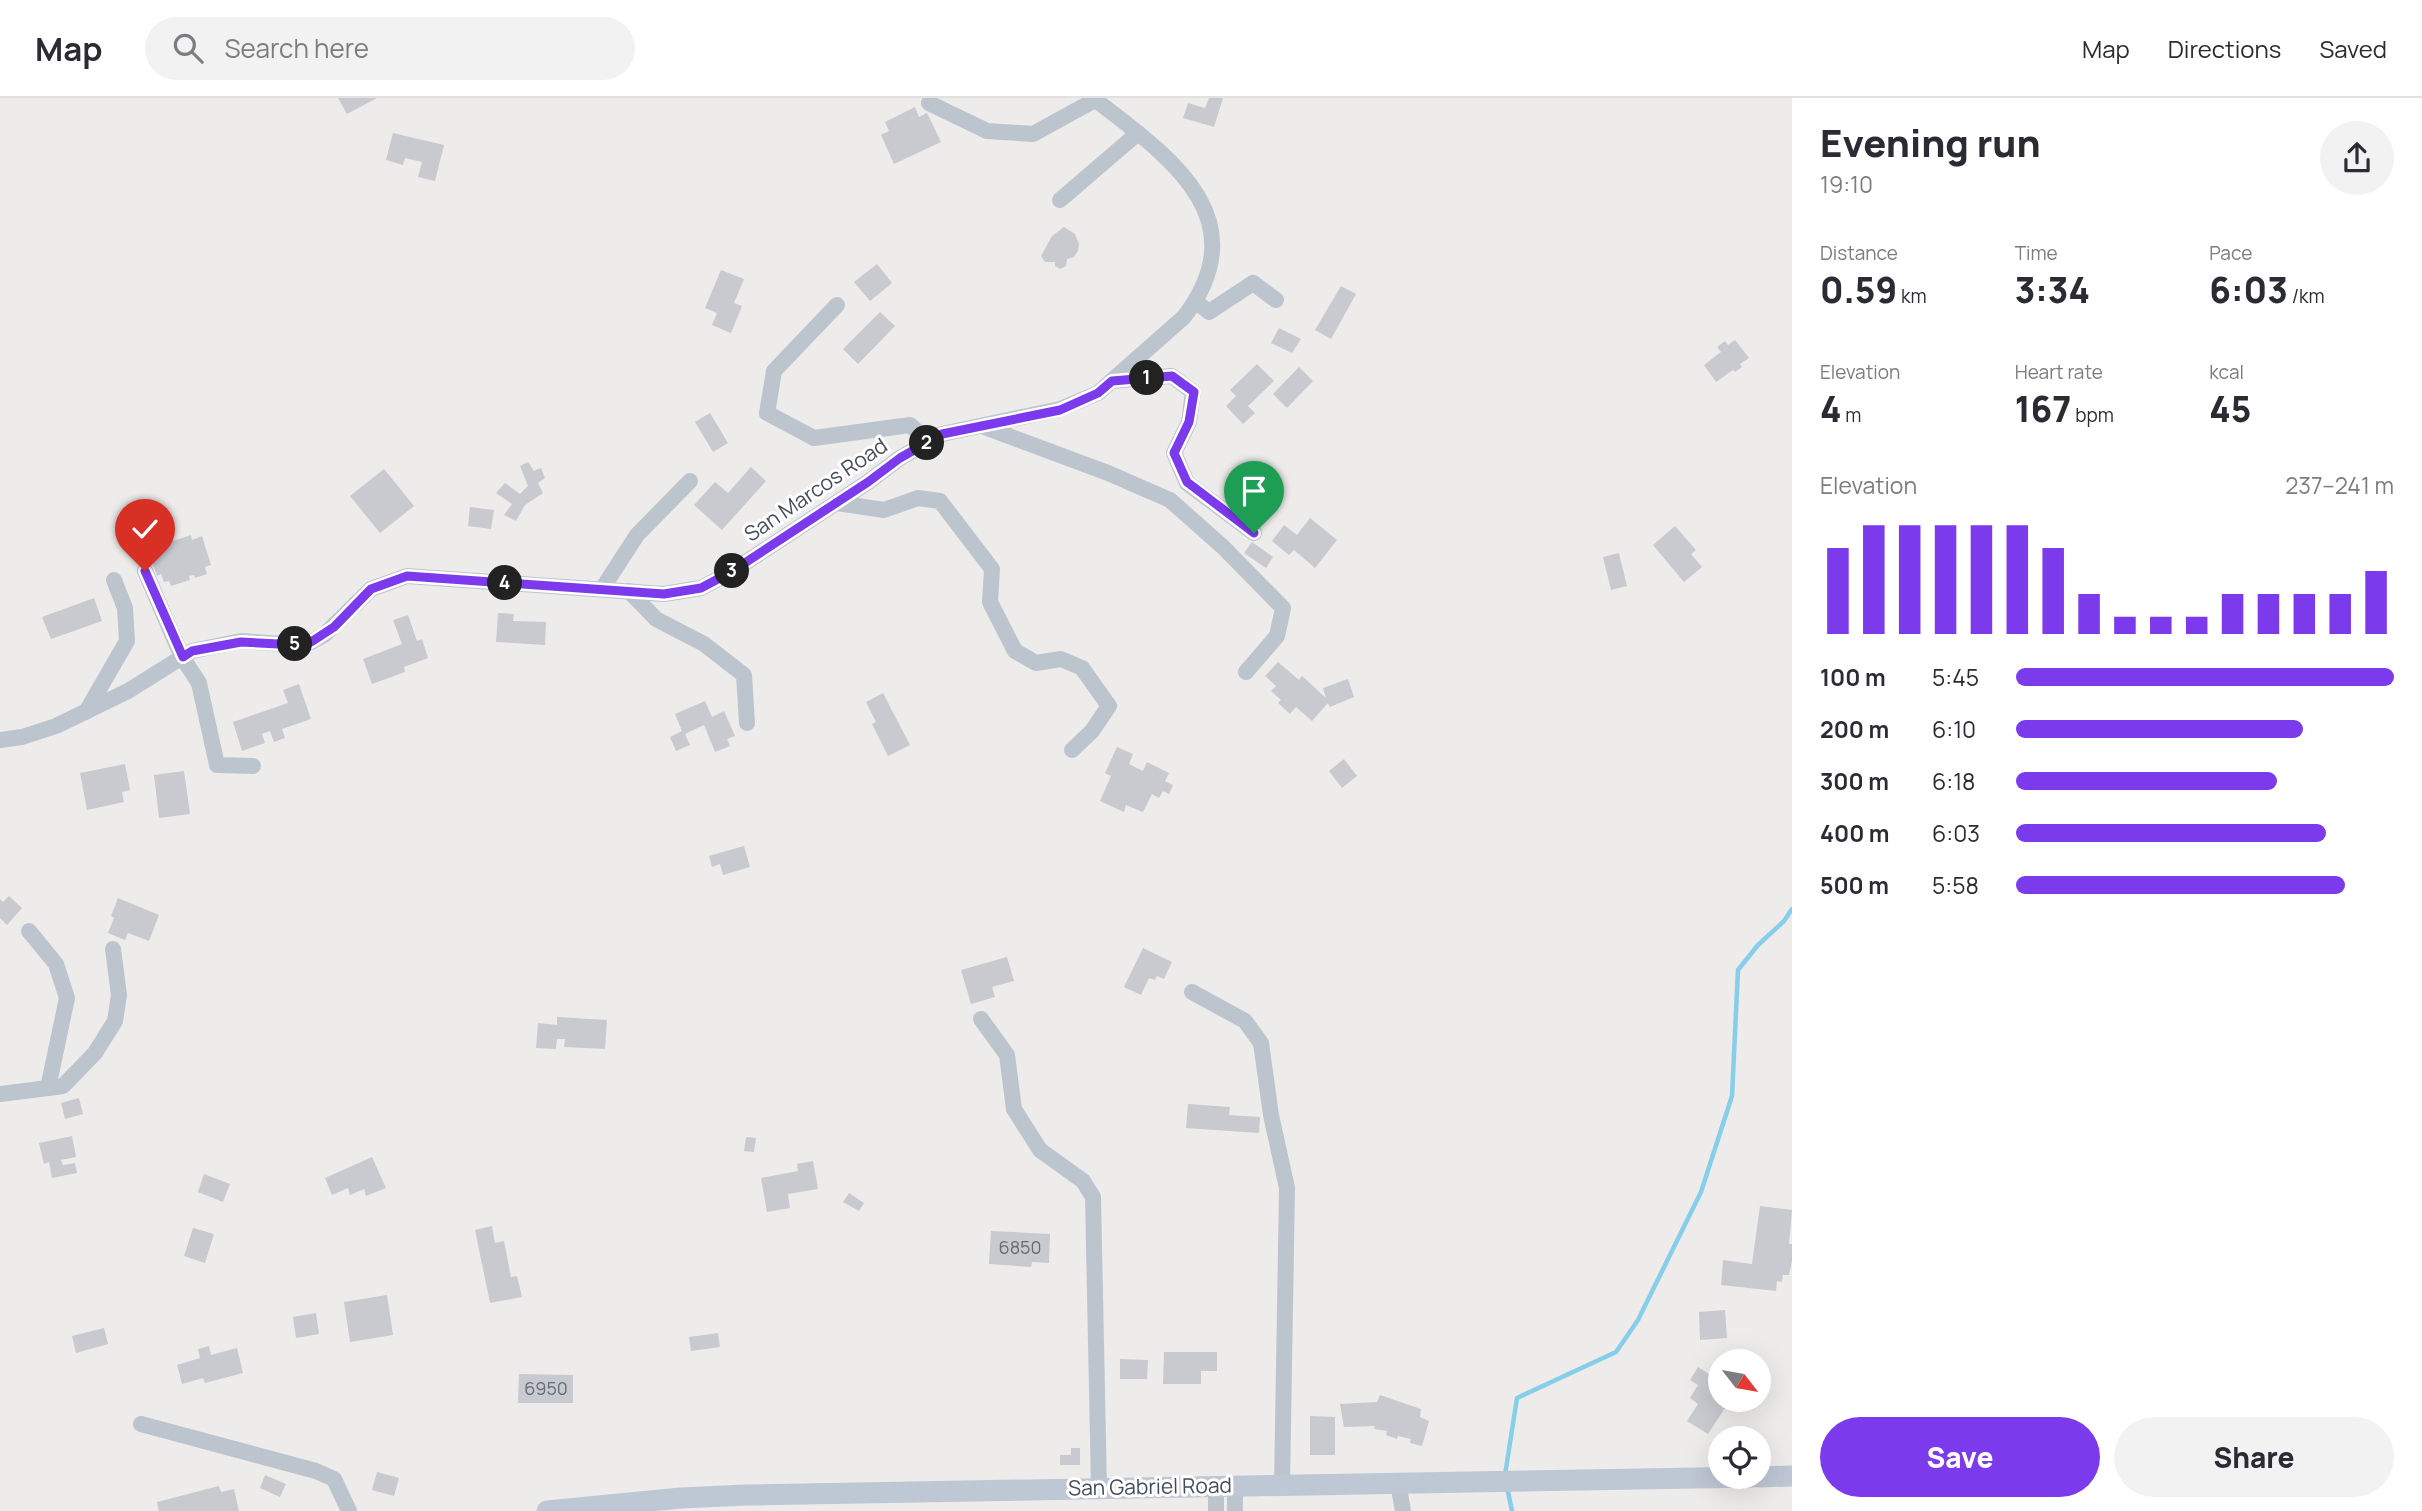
<!DOCTYPE html>
<html lang="en">
<head>
<meta charset="utf-8">
<style>
  :root { --surface:#fff; --page:#f2f2f3; --text:#2b2b33; --muted:#7c7c81; --line:#e1e1e2; --accent:#7c3aed }
  body { margin:0; font-family:Manrope,sans-serif; background:var(--page); color:var(--text); height:100vh; display:flex; flex-direction:column; font-size:26px; white-space:nowrap }
  * { box-sizing:border-box; margin:0 }
  p { font-size:23px; color:var(--muted) }
  .icon { flex:none; width:38px; height:38px; fill:none; stroke:currentColor; stroke-width:2; stroke-linecap:round; stroke-linejoin:round }
  .map { position:relative; flex:1; overflow:hidden }
  .side { display:flex; flex-direction:column; background:var(--surface); width:630px }
  .side>* { flex:none }
  .needle { width:46px; rotate:121deg }
  .controls { position:absolute; left:1708px; top:1251px; display:grid; gap:14px }
  .controls a { display:grid; place-items:center; width:63px; height:63px; border-radius:50%; background:var(--surface); box-shadow:0 7px 28px #0002; font-size:35px }
  .pin { position:absolute; display:grid; place-items:center; width:60px; height:60px; color:#fff; margin:-72px -30px; border-radius:50% 50% 50% 0; rotate:-45deg; box-shadow:0 0 7px #0007 }
  .pin .icon { rotate:45deg }
  .km { position:absolute; width:35px; height:35px; margin:-18px; border-radius:50%; background:#222; color:#fff; font-size:19px; line-height:35px; text-align:center }
  .round { display:grid; place-items:center; flex:none; width:74px; height:74px; border-radius:37px; background:var(--page) }
  .head { display:flex; align-items:center; justify-content:space-between; height:119px; padding:0 28px }
  h1 { font-size:38px; font-weight:800; line-height:52px }
  .metrics { display:grid; grid-template-columns:repeat(3,1fr); gap:10px; height:119px; padding:7px 28px }
  .metrics div { display:grid; align-content:center }
  .metrics b { font-size:35px; font-weight:800 }
  .metrics small { font-size:19px; font-weight:400 }
  .metrics p { font-size:19px }
  .chart { height:196px; padding:14px 28px }
  .chart p { display:flex; justify-content:space-between }
  .chart svg { width:100%; height:126px; margin-top:7px; stroke:var(--accent); stroke-width:6 }
  .cta { display:flex; gap:14px; margin-top:auto; padding:14px 28px }
  .cta a { flex:1; height:80px; border-radius:42px; background:var(--accent); color:#fff; font-size:28px; font-weight:800; line-height:80px; text-align:center }
  .cta a+a { background:var(--page); color:var(--text) }
  ul { padding:0 28px; list-style:none; font-size:23px }
  li { display:grid; grid-template-columns:112px 84px 1fr; align-items:center; height:52px }
  li i { height:18px; border-radius:9px; background:var(--accent) }
  header { display:flex; align-items:center; gap:42px; box-sizing:border-box; height:98px; padding:0 35px; background:var(--surface); border-bottom:2px solid var(--line) }
  header strong { font-size:33px }
  nav { display:flex; gap:38px; margin-inline-start:auto; font-size:24px }
  .search { width:490px; height:63px; background:var(--page); display:flex; align-items:center; gap:18px; box-sizing:border-box; padding:0 24px; border-radius:38px; color:var(--muted); font-size:26px }
  main { display:flex; flex:1; min-height:0 }
  .map>svg:first-child { display:block }
</style>
</head>
<body>
<header>
<strong>Map</strong>
<div class="search"><svg class="icon" aria-label="search" viewBox="0 0 24 24"><circle cx="10" cy="10" r="6"/><path d="M15 15l6 6"/></svg>Search here</div>
<nav><a>Map</a><a>Directions</a><a>Saved</a></nav>
</header>
<main>
<div class="map">
<svg width="1792" height="1413" viewBox="0 0 1792 1413">
  <rect width="100%" height="100%" fill="#eeebeb"/>
  <g fill="none" stroke-linecap="round" stroke-linejoin="round">
    <g stroke="#86cee9" stroke-width="4.5">
      <path d="M1505,1377L1517,1300L1616,1254L1638,1222L1701,1094L1732,998L1738,872L1758,847L1784,823L1792,811"/>
      <path d="M1507,1389L1512,1413"/>
    </g>
  </g>
  <g fill="#c8cad0">
    <path d="M338,0H377L347,16Z"/>
    <path d="M1209,0H1223L1214,29L1183,20L1188,5L1205,10Z"/>
    <path d="M915,9L919,19L927,15L941,44L894,66L881,37L889,33L885,24Z"/>
    <path d="M393,35L444,47L435,83L418,79L422,64L405,60L403,67L386,62Z"/>
    <path d="M1064,129L1075,136L1079,146L1078,153L1074,159L1067,161L1066,168L1060,171L1055,168V164H1045L1041,158L1052,138Z"/>
    <path d="M877,166L892,185L870,203L854,184Z"/>
    <path d="M721,172L744,181L734,205L742,208L731,235L712,227L717,215L705,210Z"/>
    <path d="M1341,188L1356,196L1331,241L1315,232Z"/>
    <path d="M880,214L895,228L858,266L843,251Z"/>
    <path d="M1279,230L1301,241L1292,255L1271,245Z"/>
    <path d="M1735,242L1749,260L1740,266L1742,269L1735,274L1733,272L1716,284L1704,267L1721,254L1717,249L1725,243L1728,247Z"/>
    <path d="M1257,266L1274,283L1248,308L1255,315L1243,326L1226,308L1236,298L1230,292Z"/>
    <path d="M1299,269L1313,283L1287,310L1273,296Z"/>
    <path d="M710,315L728,345L713,354L695,324Z"/>
    <path d="M528,364L534,373L541,370L545,380L538,385L543,395L525,407L516,423L504,417L512,406L496,395L505,385L520,396L528,388L520,368Z"/>
    <path d="M751,369L766,383L722,432L694,407L715,384L728,395Z"/>
    <path d="M384,371L414,408L380,435L350,398Z"/>
    <path d="M470,409L494,412L491,431L468,428Z"/>
    <path d="M1310,420L1337,442L1315,470L1294,452L1289,457L1272,443L1284,427L1297,437Z"/>
    <path d="M1675,428L1696,452L1691,456L1702,469L1684,484L1653,447Z"/>
    <path d="M191,437L192,442L202,438L211,467L205,469L207,476L195,480L194,477L189,478L190,482L171,488L169,483L164,484L161,476L157,478L146,446L165,440L167,445Z"/>
    <path d="M1252,444L1273,459L1266,470L1244,455Z"/>
    <path d="M1619,455L1627,488L1611,492L1603,459Z"/>
    <path d="M94,500L102,523L51,541L42,519Z"/>
    <path d="M498,515L514,516L513,523L546,524L545,547L496,544Z"/>
    <path d="M408,517L417,543L422,541L428,560L404,569L405,574L372,586L363,561L402,546L393,522Z"/>
    <path d="M1278,564L1299,582L1302,578L1326,600L1323,590L1348,581L1354,599L1330,609L1328,605L1312,623L1296,609L1290,616L1278,605L1281,602L1271,593L1276,588L1265,578Z"/>
    <path d="M299,586L311,621L282,631L285,640L274,644L270,633L262,636L265,645L242,653L233,624L288,605L283,592Z"/>
    <path d="M883,595L910,647L888,658L872,626L876,624L866,604Z"/>
    <path d="M705,603L712,619L724,613L735,638L727,641L730,648L715,654L704,627L685,636L690,647L676,653L670,639L682,633L675,616Z"/>
    <path d="M1117,649L1133,656L1129,666L1143,673L1147,664L1169,675L1165,683L1173,687L1169,696L1163,693L1159,700L1152,696L1143,714L1126,707L1124,714L1100,703L1111,678L1105,675Z"/>
    <path d="M1344,661L1357,678L1342,690L1329,673Z"/>
    <path d="M125,666L130,692L122,694L124,704L87,712L80,675Z"/>
    <path d="M184,673L190,716L159,720L154,677Z"/>
    <path d="M744,748L750,769L723,777L720,766L712,769L709,758Z"/>
    <path d="M9,798L22,810L7,827L0,820V801L3,804Z"/>
    <path d="M118,800L159,817L149,843L128,835L125,842L108,835L114,820L111,818Z"/>
    <path d="M1143,850L1172,864L1164,881L1157,878L1155,882L1149,880L1141,897L1124,889Z"/>
    <path d="M1007,859L1014,883L992,889L995,899L971,906L961,872Z"/>
    <path d="M557,919L607,922L605,951L564,949L565,941H557L556,951L536,950L538,925L557,927Z"/>
    <path d="M79,1000L83,1016L65,1021L61,1005Z"/>
    <path d="M1188,1006L1230,1009L1229,1017L1260,1019L1259,1035L1186,1030Z"/>
    <path d="M72,1038L76,1059L61,1062L63,1067L75,1065L77,1075L52,1080L49,1064L44,1066L39,1045Z"/>
    <path d="M746,1039L756,1040L754,1054L744,1053Z"/>
    <path d="M372,1059L386,1090L366,1098L364,1091L350,1097L348,1090L332,1097L325,1080Z"/>
    <path d="M813,1063L818,1091L788,1096L790,1110L767,1114L761,1080L798,1073L797,1066Z"/>
    <path d="M204,1076L230,1086L223,1104L198,1094Z"/>
    <path d="M849,1095L864,1105L859,1113L843,1104Z"/>
    <path d="M1760,1108L1792,1112L1789,1146H1792V1163L1789,1177H1783L1782,1184L1777,1183L1776,1193L1721,1187L1723,1162L1752,1166Z"/>
    <path d="M492,1128L495,1145L504,1143L511,1179L517,1178L522,1199L490,1205L475,1132Z"/>
    <path d="M193,1130L214,1136L205,1165L184,1158Z"/>
    <path d="M991,1133L1050,1136L1049,1165L1032,1164L1031,1169L989,1166Z"/>
    <path d="M387,1197L393,1237L350,1244L344,1204Z"/>
    <path d="M1725,1212L1727,1240L1700,1242L1699,1214Z"/>
    <path d="M316,1215L319,1236L296,1240L293,1219Z"/>
    <path d="M104,1230L108,1246L76,1255L72,1238Z"/>
    <path d="M718,1235L720,1249L691,1253L689,1239Z"/>
    <path d="M209,1248L211,1257L237,1250L243,1275L205,1285L203,1280L182,1286L177,1267L200,1260L198,1251Z"/>
    <path d="M1164,1254H1217V1273H1201V1286H1163Z"/>
    <path d="M1120,1261L1148,1262L1147,1281H1120Z"/>
    <path d="M1698,1269L1709,1276L1713,1270L1720,1275V1302H1742L1736,1312L1727,1307L1708,1336L1687,1323L1698,1306L1690,1300L1698,1287L1690,1282Z"/>
    <path d="M519,1276L573,1277V1305H518Z"/>
    <path d="M1380,1297L1421,1311L1420,1319L1429,1323L1422,1348L1410,1345L1411,1341L1398,1338L1397,1341L1386,1337L1387,1333L1374,1331L1375,1328L1344,1329L1340,1306L1377,1304Z"/>
    <path d="M1310,1318L1335,1319V1357H1310Z"/>
    <path d="M1071,1350H1080V1367H1060V1357H1071Z"/>
    <path d="M377,1374L399,1380L394,1398L372,1392Z"/>
    <path d="M265,1377L286,1386L280,1399L260,1390Z"/>
    <path d="M219,1388L221,1394L234,1391L239,1413H159L157,1404Z"/>
  </g>
  <g fill="none" stroke-linecap="round" stroke-linejoin="round">
    <g stroke="#bcc5ce" stroke-width="16">
      <path d="M929,5L987,33L1033,36L1095,2"/>
      <path d="M1060,102L1138,35"/>
      <path d="M1196,204L1209,214L1253,185L1276,202"/>
      <path d="M837,207L774,273L767,315L814,340L910,327L929,344"/>
      <path d="M1112,283L1172,278L1193,294L1189,324L1174,355L1187,385L1254,435"/>
      <path d="M982,328L1108,375L1170,402L1223,449L1283,510L1277,538L1246,574"/>
      <path d="M837,405L884,412L918,400L940,403L992,471L990,504L1015,553L1036,565L1061,561L1082,570L1109,608L1092,633L1072,652"/>
      <path d="M145,473L182,559L199,585L217,667L253,668"/>
      <path d="M602,491L637,437L690,383"/>
      <path d="M629,493L656,521L704,546L744,577L747,625"/>
      <path d="M86,614L127,543L125,510L114,482"/>
      <path d="M0,642L22,639L56,628L128,593L192,553L241,543L298,547L311,544L324,537L371,491L407,478L664,496L701,490L731,474L868,384L900,360L942,336L1060,311L1098,295L1184,219C1260,119 1167,57 1093,0"/>
      <path d="M1192,894L1245,923L1261,945L1271,1017L1287,1090L1282,1387"/>
      <path d="M981,921L1007,957L1014,1011L1040,1052L1083,1083L1093,1099L1099,1390"/>
      <path d="M48,990L63,988L95,955L115,923L119,897L113,851"/>
      <path d="M0,996L48,990L67,900L56,866L29,833"/>
      <path d="M141,1326L316,1373L334,1381L349,1413"/>
      <path d="M1398,1385L1403,1413"/>
      <path d="M1216,1388V1413"/>
      <path d="M1235,1388V1413"/>
    </g>
    <g stroke="#bec7d4" stroke-width="21">
      <path d="M1759,1379L1792,1378"/>
      <path d="M547,1413L681,1400L745,1397L1753,1379"/>
    </g>
  </g>
  <g fill="none" stroke-linecap="round" stroke-linejoin="round">
    <g stroke="#fff" stroke-width="14">
      <path id="route" d="M145,473L183,559L192,553L241,544L298,547L311,544L334,529L371,491L407,478L664,496L701,490L731,474L868,384L900,360L942,336L1060,312L1098,295L1112,283L1172,278L1194,294L1189,324L1174,355L1187,384L1254,435"/>
    </g>
    <use href="#route" stroke="#7c3aed" stroke-width="9"/>
  </g>
  <g text-anchor="middle" stroke-width="6" stroke-linejoin="round" paint-order="stroke">
    <g font-size="18" fill="#656c76">
      <text x="1020" y="1156">6850</text>
      <text x="546" y="1297">6950</text>
    </g>
    <g font-size="21" fill="#444d58" stroke="#fff">
      <text transform="translate(816 392) rotate(-34)" y="7">San Marcos Road</text>
      <text transform="translate(1150 1389) rotate(-1)" y="7">San Gabriel Road</text>
    </g>
  </g>
</svg>
<div class="controls">
<a><svg class="needle" viewBox="-14 -14 28 28"><path d="M0-13l5 13h-10z" fill="#e53935"/><path d="M0 13l5-13h-10z" fill="#7c7c81"/></svg></a>
<a><svg class="icon" aria-label="locate" viewBox="0 0 24 24"><circle cx="12" cy="12" r="6"/><path d="M12 2v4M12 18v4M2 12h4M18 12h4"/></svg></a>
</div>
<div class="pin" style="left:1254px;top:435px;background:#1e9e55"><svg class="icon" aria-label="arrive" viewBox="0 0 24 24"><path d="M6 21V4h12l-3 4 3 4H6"/></svg></div>
<div class="pin" style="left:145px;top:473px;background:#d93025"><svg class="icon" aria-label="check" viewBox="0 0 24 24"><path d="M5 12l5 5 9-10"/></svg></div>
<b class="km" style="left:1147px;top:280px">1</b>
<b class="km" style="left:927px;top:345px">2</b>
<b class="km" style="left:732px;top:473px">3</b>
<b class="km" style="left:505px;top:485px">4</b>
<b class="km" style="left:295px;top:546px">5</b>
</div>
<section class="side">
<div class="head"><div><h1>Evening run</h1><p>19:10</p></div><a class="round"><svg class="icon" aria-label="share" viewBox="0 0 24 24"><path d="M12 15V3M7 8l5-5 5 5M5 13v7h14v-7"/></svg></a></div>
<div class="metrics">
<div><p>Distance</p><b>0.59<small> km</small></b></div>
<div><p>Time</p><b>3:34</b></div>
<div><p>Pace</p><b>6:03<small> /km</small></b></div>
</div>
<div class="metrics">
<div><p>Elevation</p><b>4<small> m</small></b></div>
<div><p>Heart rate</p><b>167<small> bpm</small></b></div>
<div><p>kcal</p><b>45</b></div>
</div>
<div class="chart"><p><span>Elevation</span>237–241 m</p>
<svg viewBox="0 0 160 44" preserveAspectRatio="none"><path d="M5 44V14M15 44V6M25 44V6M35 44V6M45 44V6M55 44V6M65 44V14M75 44V30M85 44V38M95 44V38M105 44V38M115 44V30M125 44V30M135 44V30M145 44V30M155 44V22"/></svg>
</div>
<ul>
<li><b>100 m</b>5:45<i style="width:100%"></i></li>
<li><b>200 m</b>6:10<i style="width:76%"></i></li>
<li><b>300 m</b>6:18<i style="width:69%"></i></li>
<li><b>400 m</b>6:03<i style="width:82%"></i></li>
<li><b>500 m</b>5:58<i style="width:87%"></i></li>
</ul>
<div class="cta"><a>Save</a><a>Share</a></div>
</section>
</main>
</body>
</html>
